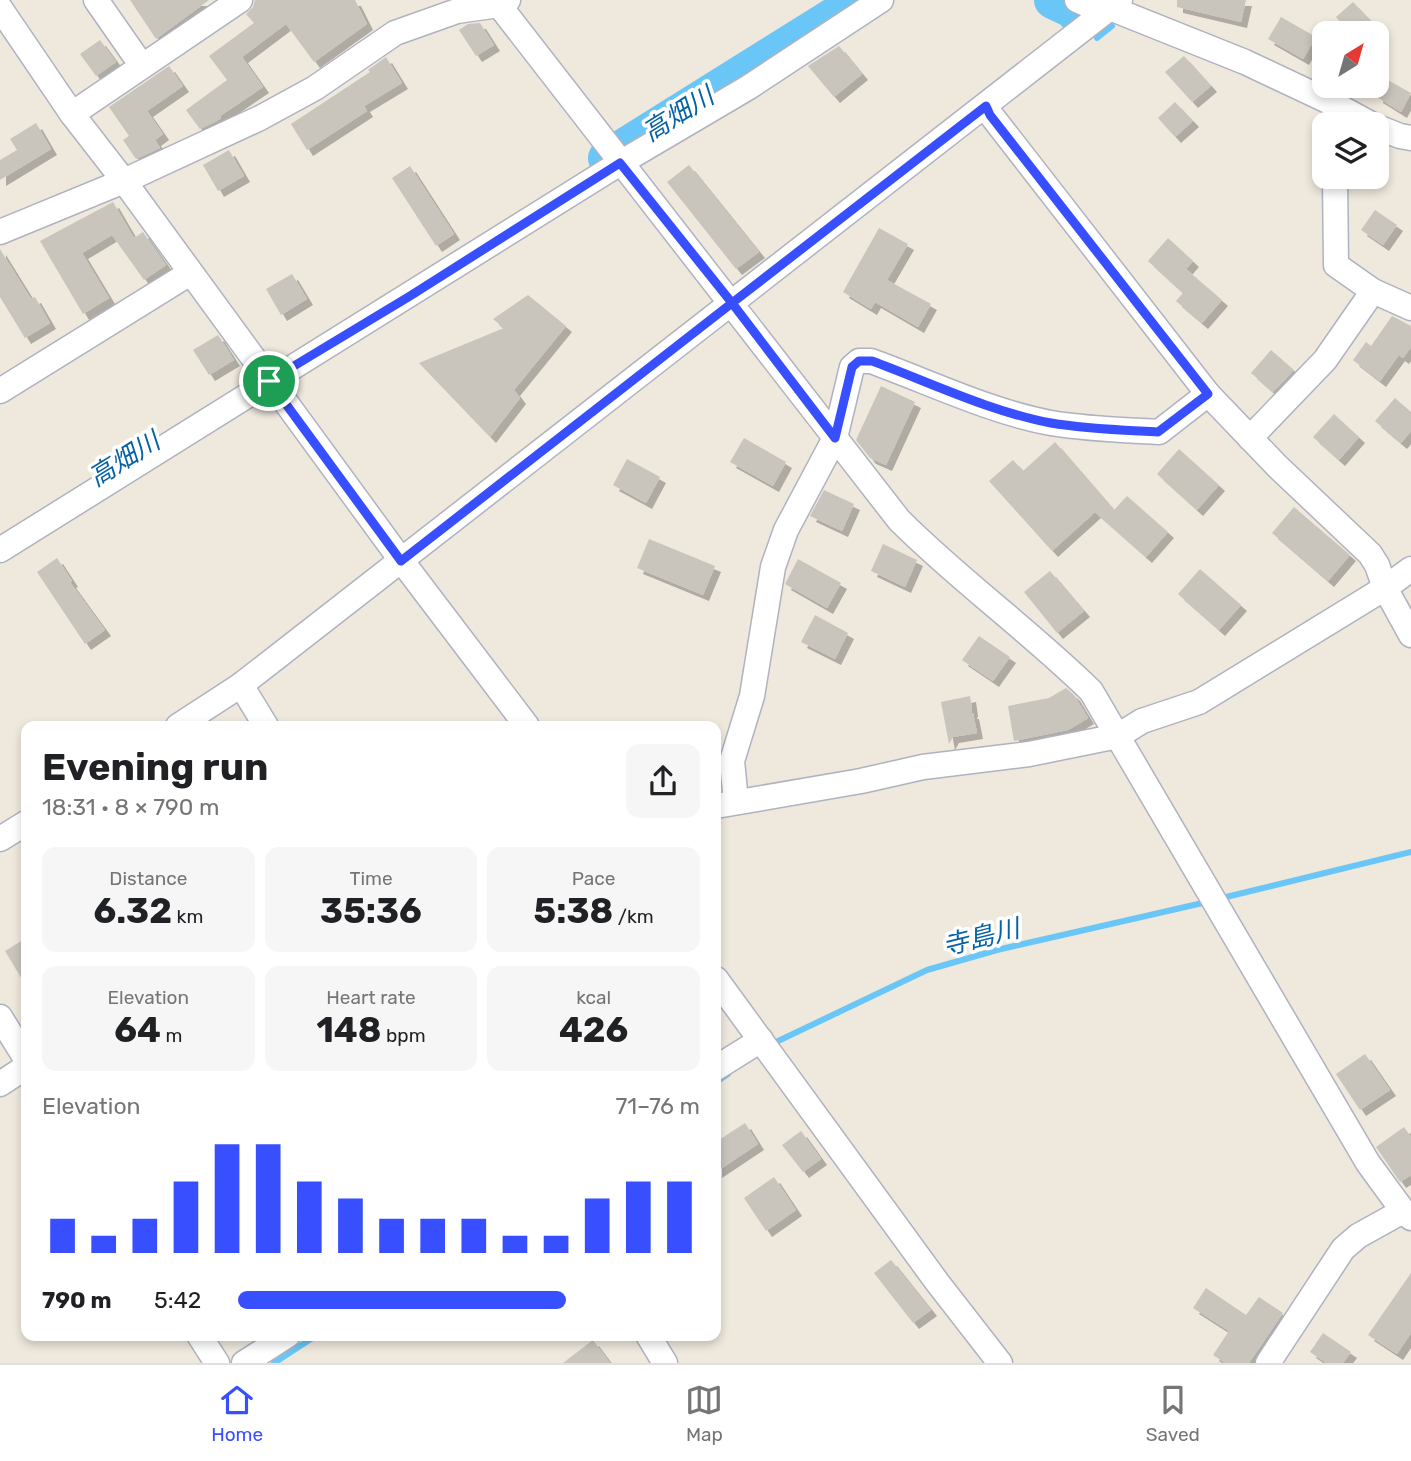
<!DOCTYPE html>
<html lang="en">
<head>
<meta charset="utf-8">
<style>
  :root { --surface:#fff; --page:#f6f6f6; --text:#202124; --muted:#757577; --line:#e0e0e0; --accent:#384fff }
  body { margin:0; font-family:Rubik,"Noto Sans JP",sans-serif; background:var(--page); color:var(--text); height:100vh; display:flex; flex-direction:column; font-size:26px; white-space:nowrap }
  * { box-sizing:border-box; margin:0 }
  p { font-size:23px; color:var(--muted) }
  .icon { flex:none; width:38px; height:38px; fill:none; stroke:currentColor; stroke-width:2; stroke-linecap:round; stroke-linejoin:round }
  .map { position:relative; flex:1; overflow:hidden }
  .drawer { position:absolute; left:21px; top:721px; width:700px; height:620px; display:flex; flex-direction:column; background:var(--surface); border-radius:14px; box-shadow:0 4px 10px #0003 }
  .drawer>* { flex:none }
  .needle { width:46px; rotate:37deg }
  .buttons { position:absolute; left:1312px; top:21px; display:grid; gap:14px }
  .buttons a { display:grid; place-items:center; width:77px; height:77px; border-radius:14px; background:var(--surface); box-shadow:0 4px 10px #0003; font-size:35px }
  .pin { position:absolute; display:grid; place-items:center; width:60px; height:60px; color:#fff; margin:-30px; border:4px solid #fff; border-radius:50%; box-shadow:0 2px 7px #0007 }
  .round { display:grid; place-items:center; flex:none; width:74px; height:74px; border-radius:14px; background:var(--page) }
  .headline { display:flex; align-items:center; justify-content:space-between; height:119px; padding:0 21px }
  h1 { font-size:38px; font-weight:700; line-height:52px }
  .stats { display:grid; grid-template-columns:repeat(3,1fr); gap:10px; height:119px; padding:7px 21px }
  .stats div { display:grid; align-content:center; border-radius:14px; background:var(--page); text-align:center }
  .stats b { font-size:35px; font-weight:700 }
  .stats small { font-size:19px; font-weight:400 }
  .stats p { font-size:19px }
  .chart { height:196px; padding:14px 21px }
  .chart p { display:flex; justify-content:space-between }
  .chart svg { width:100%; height:126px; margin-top:7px; stroke:var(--accent); stroke-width:6 }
  ul { padding:0 21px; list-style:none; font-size:23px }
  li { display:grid; grid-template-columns:112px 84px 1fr; align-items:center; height:52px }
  li i { height:18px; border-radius:9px; background:var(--accent) }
  .tab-bar { display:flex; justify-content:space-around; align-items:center; height:98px; border-top:2px solid var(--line); background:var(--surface); font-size:19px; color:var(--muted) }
  .tab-bar a { display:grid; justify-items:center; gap:4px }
  .tab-bar .on { color:var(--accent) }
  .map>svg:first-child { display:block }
</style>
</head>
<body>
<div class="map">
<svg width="1411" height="1363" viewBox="0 0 1411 1363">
  <defs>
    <filter id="shadow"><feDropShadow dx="6" dy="6" stdDeviation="0" flood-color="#0004"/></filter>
  </defs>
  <rect width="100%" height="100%" fill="#eee8dd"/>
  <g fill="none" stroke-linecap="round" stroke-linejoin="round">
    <g stroke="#6ac6f6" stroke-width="6">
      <path d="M1097,38L1112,26"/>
      <path d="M1222,898L1411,852"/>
      <path d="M776,1042L927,970L997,950L1207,902"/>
      <path d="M716,1082L728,1074"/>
      <path d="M274,1363L317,1335"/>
    </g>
    <g stroke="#6ac6f6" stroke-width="38">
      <path d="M1053,0L1072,9L1078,16"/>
      <path d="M607,158L860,0"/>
    </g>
  </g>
  <g fill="#c9c5bc" filter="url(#shadow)">
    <path d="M130,0H209L156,39Z"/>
    <path d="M255,0H355L367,24L314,62L286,24L242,57L263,87L220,116L221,118L215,122L200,129L186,110L227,80L209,56L254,23L246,14L253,7Z"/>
    <path d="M1177,0H1246L1241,22L1177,7Z"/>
    <path d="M1353,2L1371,21L1358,33H1350L1336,17Z"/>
    <path d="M1281,17L1316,37L1303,59L1268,39Z"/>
    <path d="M480,23L494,45L476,56L459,30L468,24Z"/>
    <path d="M100,40L116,62L96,76L80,54Z"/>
    <path d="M839,46L862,74L834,97L808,66Z"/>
    <path d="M1184,56L1211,86L1192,102L1165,72Z"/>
    <path d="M386,57L402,83L364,106L367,111L307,150L291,124L370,72L368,70Z"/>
    <path d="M169,66L183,86L147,111L163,134L155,140L160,148L136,159L123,140L129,136L109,107Z"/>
    <path d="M1377,74L1411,93L1401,112L1377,97Z"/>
    <path d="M1175,102L1193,121L1175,137L1158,118Z"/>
    <path d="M36,123L51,149L0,180V160L17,150L10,139Z"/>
    <path d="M229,150L244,176L218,191L203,165Z"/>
    <path d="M689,165L759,252L736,269L667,182Z"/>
    <path d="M410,166L454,234L436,246L392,178Z"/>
    <path d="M113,202L134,238L143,232L166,265L144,280L112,235L82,253L109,298L83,314L40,241Z"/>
    <path d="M1375,210L1397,225L1383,245L1361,230Z"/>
    <path d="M879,228L908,244L887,280L931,304L918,327L875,302L871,309L843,292Z"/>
    <path d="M1168,238L1193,261L1186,269L1222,300L1202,323L1176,301L1183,293L1148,261Z"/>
    <path d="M0,249L31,299L35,297L50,323L25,338L0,297Z"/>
    <path d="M292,274L307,299L281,315L266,289Z"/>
    <path d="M528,295L566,326L514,390L520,398L490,437L419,363L504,328L493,319Z"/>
    <path d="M1392,316L1411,326V347L1403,358L1399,355L1380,381L1353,360L1366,342L1371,346Z"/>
    <path d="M218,335L234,360L209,375L193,350Z"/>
    <path d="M1271,350L1294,370L1273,392L1251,373Z"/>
    <path d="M881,386L915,402L886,465L870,458L856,440Z"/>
    <path d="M1395,398L1411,412V431L1401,443L1375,421Z"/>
    <path d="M1334,414L1359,437L1339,460L1313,437Z"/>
    <path d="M744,438L786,462L773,486L730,462Z"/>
    <path d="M1055,442L1114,510L1127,496L1168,532L1146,557L1095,512L1052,551L989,481L1013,460L1023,471Z"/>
    <path d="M1179,449L1219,485L1197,510L1157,474Z"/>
    <path d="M627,459L660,477L646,503L613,485Z"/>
    <path d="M824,490L854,504L842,531L810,516Z"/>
    <path d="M1294,507L1350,555L1328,581L1272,533Z"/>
    <path d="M649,539L715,566L703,595L637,568Z"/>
    <path d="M883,544L917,560L905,587L871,571Z"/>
    <path d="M57,558L72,581L70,582L105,630L85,644L37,572Z"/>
    <path d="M798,559L841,583L827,608L785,584Z"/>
    <path d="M1200,569L1241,605L1219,630L1178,594Z"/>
    <path d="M1050,571L1084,611L1057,633L1024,592Z"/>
    <path d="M815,615L848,633L835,659L801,642Z"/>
    <path d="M979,636L1010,657L993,681L962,660Z"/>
    <path d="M1066,688L1074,695L1088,718L1068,730L1014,741L1008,706L1049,698Z"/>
    <path d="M970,696L972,710L971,713H973L977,733L953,737L949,744L941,702Z"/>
    <path d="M26,938V986L5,951Z"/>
    <path d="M1365,1054L1390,1090L1360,1110L1336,1074Z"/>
    <path d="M745,1123L758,1144L716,1172V1142Z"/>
    <path d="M1404,1127L1411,1137V1175L1400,1182L1376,1147Z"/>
    <path d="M801,1131L821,1159L803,1172L782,1145Z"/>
    <path d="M774,1177L796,1210L766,1231L744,1198Z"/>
    <path d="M891,1260L931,1310L913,1323L874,1273Z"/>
    <path d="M1411,1273V1333L1397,1354L1368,1335Z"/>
    <path d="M1206,1288L1246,1315L1259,1297L1283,1313L1249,1363H1225L1213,1355L1229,1331L1193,1308Z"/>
    <path d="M1323,1333L1351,1352L1343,1363H1326L1310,1352Z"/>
    <path d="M593,1340L610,1363H563Z"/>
  </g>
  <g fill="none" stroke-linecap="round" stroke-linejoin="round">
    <g stroke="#b1b2c0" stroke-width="27">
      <g id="street">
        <path d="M96,0L142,66"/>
        <path d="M1077,0L1088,5L1110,8L1245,62L1334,104L1371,124"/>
        <path d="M499,5L899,520C960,581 1030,631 1091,691L1368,1163L1403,1211L1411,1218"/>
        <path d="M0,8L72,114L124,181L401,560L527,726"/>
        <path d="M987,106L991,115L1208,394L1277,466L1370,554L1377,565L1385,588L1411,635"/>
        <path d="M72,114L240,0"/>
        <path d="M1377,127L1400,136L1411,138"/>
        <path d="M1335,177L1336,265L1373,291L1411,308"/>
        <path d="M0,232L124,181L260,118L315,88L395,33L457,11L499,5L508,0"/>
        <path d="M0,391L190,273"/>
        <path d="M1250,438L1325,360L1373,291"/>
        <path d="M0,550L620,163L749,87L881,0"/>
        <path d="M241,685L266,726"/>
        <path d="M178,726L241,685L1120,0"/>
        <path d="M736,802L732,761L752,696L773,567L786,530L835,438L852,367L859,361H871C929,382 991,412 1051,423C1086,429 1123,430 1159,432L1208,394"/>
        <path d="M716,806L861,781L923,767L1029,754L1118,736L1142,721L1199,702L1385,588L1411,569"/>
        <path d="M0,839L26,823"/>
        <path d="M716,979L937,1282L1000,1363"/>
        <path d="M0,1017L26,1059"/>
        <path d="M716,1068L761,1040"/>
        <path d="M0,1084L26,1067"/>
        <path d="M199,1335L217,1363"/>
        <path d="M648,1335L665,1363"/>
        <path d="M244,1363L288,1335"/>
        <path d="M1268,1363L1343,1249L1358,1236L1403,1211"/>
      </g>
    </g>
    <use href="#street" stroke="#fff" stroke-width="24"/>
  </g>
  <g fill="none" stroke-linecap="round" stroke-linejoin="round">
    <g stroke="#fff" stroke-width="14">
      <path id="route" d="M269,381L401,561L732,303L835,438L852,367L859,361H872C929,382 991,412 1051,423C1086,429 1123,430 1158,432L1208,394L990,115L986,106L732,303L620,163L410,296L269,381"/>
    </g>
    <use href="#route" stroke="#384fff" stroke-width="9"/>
  </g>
  <g text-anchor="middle" stroke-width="7" stroke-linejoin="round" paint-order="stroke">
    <g font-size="26" font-style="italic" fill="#0562a5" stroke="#fff">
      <text transform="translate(678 114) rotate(-32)" y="9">高畑川</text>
      <text transform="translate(124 459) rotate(-32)" y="9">高畑川</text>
      <text transform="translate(981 937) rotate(-14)" y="9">寺島川</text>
    </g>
  </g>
</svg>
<div class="buttons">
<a><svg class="needle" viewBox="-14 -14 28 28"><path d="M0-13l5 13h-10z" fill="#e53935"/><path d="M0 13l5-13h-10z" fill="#757577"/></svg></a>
<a><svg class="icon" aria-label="layers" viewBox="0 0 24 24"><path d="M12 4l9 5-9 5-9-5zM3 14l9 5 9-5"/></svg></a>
</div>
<div class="pin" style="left:269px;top:381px;background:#1e9e55"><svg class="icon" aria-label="arrive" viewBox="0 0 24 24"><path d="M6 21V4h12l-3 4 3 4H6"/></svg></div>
<section class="drawer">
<div class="headline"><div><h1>Evening run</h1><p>18:31 · 8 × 790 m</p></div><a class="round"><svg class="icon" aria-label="share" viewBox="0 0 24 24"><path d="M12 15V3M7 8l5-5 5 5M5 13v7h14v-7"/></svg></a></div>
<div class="stats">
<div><p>Distance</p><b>6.32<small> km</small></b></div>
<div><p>Time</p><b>35:36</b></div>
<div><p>Pace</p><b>5:38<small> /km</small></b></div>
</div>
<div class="stats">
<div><p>Elevation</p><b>64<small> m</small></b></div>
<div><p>Heart rate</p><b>148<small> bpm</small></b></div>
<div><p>kcal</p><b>426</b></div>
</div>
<div class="chart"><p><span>Elevation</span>71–76 m</p>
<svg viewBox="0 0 160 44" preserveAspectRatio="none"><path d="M5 44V32M15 44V38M25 44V32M35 44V19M45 44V6M55 44V6M65 44V19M75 44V25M85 44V32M95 44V32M105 44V32M115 44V38M125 44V38M135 44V25M145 44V19M155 44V19"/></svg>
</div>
<ul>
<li><b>790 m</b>5:42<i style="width:71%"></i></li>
</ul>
</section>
</div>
<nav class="tab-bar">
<a class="on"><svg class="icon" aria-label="home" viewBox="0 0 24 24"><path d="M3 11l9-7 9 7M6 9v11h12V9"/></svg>Home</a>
<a><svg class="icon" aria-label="map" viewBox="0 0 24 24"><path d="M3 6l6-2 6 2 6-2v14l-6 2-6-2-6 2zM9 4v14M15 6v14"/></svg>Map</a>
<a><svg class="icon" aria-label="saved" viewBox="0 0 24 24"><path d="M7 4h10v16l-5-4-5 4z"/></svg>Saved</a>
</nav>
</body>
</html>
